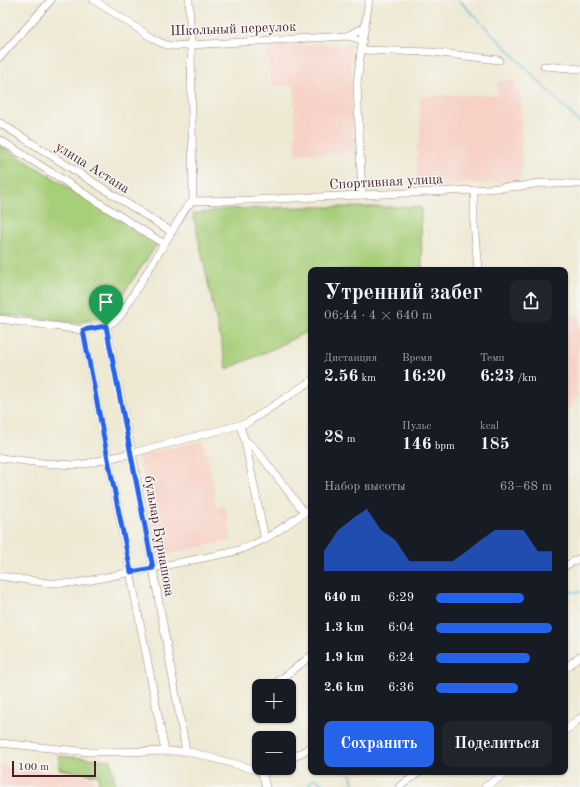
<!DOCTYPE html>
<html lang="ru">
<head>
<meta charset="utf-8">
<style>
  :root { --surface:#171b24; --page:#20242c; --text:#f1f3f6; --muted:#9ea1a6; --accent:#2563eb }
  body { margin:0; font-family:"Old Standard TT",serif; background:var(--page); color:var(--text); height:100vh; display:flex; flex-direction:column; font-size:15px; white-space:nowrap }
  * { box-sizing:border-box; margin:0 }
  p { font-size:13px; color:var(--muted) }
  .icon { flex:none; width:22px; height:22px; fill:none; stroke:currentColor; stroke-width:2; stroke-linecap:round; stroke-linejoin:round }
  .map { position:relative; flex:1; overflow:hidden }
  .details { position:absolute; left:308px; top:267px; width:260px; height:508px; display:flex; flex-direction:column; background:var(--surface); border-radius:8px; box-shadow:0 1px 3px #0004 }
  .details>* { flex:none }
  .tools { position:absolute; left:252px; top:679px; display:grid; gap:8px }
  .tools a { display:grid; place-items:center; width:44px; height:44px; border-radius:8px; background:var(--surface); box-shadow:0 1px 3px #0004; font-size:20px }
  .scale { position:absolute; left:12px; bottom:10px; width:84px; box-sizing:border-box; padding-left:4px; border:2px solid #4a1f2b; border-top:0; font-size:11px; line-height:14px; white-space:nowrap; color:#4a1f2b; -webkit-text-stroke:3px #f6f6f2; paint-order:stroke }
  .pin { position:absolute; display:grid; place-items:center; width:34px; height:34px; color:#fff; margin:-41px -17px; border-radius:50% 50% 50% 0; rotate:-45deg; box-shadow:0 0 4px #0007 }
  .pin .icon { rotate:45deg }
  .round { display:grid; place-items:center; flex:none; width:42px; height:42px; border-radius:8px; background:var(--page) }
  .summary { display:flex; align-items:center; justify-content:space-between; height:68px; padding:0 16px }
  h1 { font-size:22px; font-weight:700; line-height:30px }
  .figures { display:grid; grid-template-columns:repeat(3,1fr); gap:6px; height:68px; padding:4px 16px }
  .figures div { display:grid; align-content:center }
  .figures b { font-size:17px; font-weight:700 }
  .figures small { font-size:11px; font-weight:400 }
  .figures p { font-size:11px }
  .chart { height:112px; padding:8px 16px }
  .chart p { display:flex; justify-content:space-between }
  .chart svg { width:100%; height:72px; margin-top:4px; fill:var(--accent); opacity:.7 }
  .primary-button { display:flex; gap:8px; margin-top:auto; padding:8px 16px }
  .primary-button a { flex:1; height:46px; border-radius:8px; background:var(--accent); color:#fff; font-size:16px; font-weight:700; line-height:46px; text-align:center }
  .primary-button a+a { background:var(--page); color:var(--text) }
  ul { padding:0 16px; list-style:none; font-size:13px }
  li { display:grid; grid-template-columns:64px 48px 1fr; align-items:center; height:30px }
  li i { height:10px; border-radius:5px; background:var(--accent) }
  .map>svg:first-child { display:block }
</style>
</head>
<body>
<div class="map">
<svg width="580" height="787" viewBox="0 0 580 787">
  <rect width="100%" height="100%" fill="#f6f6f2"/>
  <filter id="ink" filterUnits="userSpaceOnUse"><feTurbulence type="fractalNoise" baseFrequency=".025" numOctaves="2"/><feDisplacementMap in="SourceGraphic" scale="8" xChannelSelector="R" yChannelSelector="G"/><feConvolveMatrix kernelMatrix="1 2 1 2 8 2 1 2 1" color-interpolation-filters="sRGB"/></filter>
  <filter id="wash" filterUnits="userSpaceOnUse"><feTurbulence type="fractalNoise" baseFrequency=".012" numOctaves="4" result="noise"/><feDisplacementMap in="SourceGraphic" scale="16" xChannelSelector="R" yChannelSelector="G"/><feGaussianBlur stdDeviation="0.9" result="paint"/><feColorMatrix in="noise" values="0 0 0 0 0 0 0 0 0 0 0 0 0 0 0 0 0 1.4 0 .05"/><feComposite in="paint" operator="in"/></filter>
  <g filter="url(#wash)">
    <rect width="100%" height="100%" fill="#eee9d3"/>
    <g fill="#f7d1c6">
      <path d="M351,44L353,153L296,154L294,85L272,86L267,46Z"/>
      <path d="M515,79L516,90L521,93L522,181L417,187V144L420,143V97L440,95H498L497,82Z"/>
      <path d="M565,311L580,317V343L577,351V396L565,414Z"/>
      <path d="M203,441L215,489L214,497L216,506H225L232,540L158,556L138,455Z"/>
      <path d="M0,766L91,777L96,787H0Z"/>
    </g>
    <g fill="#a7ce79" stroke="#787652">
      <path d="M0,145L158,243L107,317L77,323L0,314Z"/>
      <path d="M310,207H421L422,270H311V331L302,334L275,348L227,369L193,214L228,209Z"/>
      <path d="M58,756L111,760L116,787H98L99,776L59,769Z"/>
    </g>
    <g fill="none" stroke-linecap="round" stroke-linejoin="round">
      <g stroke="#57b9d5" stroke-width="1.5">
        <path d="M459,0L580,123"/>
        <path d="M565,592H580"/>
        <path d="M350,772L354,787"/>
        <path d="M308,787L312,779H317L325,787"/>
      </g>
    </g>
  </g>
  <g filter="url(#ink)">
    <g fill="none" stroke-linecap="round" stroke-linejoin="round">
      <g stroke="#9c847f" stroke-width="8">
        <g id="minor">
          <path d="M94,0L157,41L164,44L171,46L348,36L362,40"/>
          <path d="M189,0L191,45L193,201"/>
          <path d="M348,36L365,27"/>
          <path d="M361,50L432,52L499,60"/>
          <path d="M0,57L51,0"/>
          <path d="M544,66L580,69"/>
          <path d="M0,123L172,232"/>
          <path d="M0,140L164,244"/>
          <path d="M474,190V223L478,270"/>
          <path d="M362,195L357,85L361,50L369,0"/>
          <path d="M193,201L251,200L474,190L522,186L539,183L580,184"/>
          <path d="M0,319L83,330L106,326L115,321L121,315L186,208L193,201"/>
          <path d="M106,326L132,453L186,751"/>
          <path d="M83,330L165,751"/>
          <path d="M240,426L245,441L265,540"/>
          <path d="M245,441L249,443L258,452L304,512"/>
          <path d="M0,458L43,463L74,465L85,464L132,453L247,423L311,381"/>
          <path d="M565,566L580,558"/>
          <path d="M0,576L48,583H76L228,553C262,545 283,527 311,508"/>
          <path d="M565,669L580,656"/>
          <path d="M270,686L275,684L311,656"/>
          <path d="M565,731L580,718"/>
          <path d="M0,743L89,752L186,751L257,770L262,773L266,787"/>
          <path d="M289,760L311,747"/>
          <path d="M262,773L275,768"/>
          <path d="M399,787L420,772"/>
          <path d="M485,787L508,772"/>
        </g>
      </g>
      <use href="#minor" stroke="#fff" stroke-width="7"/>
    </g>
  </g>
  <g fill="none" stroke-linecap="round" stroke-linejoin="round" filter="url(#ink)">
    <g stroke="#fff" stroke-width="8">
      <path id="route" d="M106,326L153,568L131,572L108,459L83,330Z"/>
    </g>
    <use href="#route" stroke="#2563eb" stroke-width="5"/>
  </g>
  <g text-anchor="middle" stroke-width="3" stroke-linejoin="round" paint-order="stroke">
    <g font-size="14" fill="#4a1f2b" stroke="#f6f6f2">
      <text transform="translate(233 28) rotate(-2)" y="5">Школьный переулок</text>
      <text transform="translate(93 167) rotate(32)" y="5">улица Астана</text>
      <text transform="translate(386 181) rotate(-3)" y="5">Спортивная улица</text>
      <text transform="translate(160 536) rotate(80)" y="5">бульвар Бурнашова</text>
    </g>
  </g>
</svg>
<div class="tools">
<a>+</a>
<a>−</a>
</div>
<div class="scale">100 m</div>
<div class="pin" style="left:106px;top:326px;background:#1e9e55"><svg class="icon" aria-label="arrive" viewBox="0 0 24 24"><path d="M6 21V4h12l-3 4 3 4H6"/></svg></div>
<section class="details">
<div class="summary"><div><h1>Утренний забег</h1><p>06:44 · 4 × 640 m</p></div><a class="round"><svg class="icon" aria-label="share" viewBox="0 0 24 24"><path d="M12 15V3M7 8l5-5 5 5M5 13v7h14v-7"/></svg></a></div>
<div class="figures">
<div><p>Дистанция</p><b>2.56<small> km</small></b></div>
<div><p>Время</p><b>16:20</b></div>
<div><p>Темп</p><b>6:23<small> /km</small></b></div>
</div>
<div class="figures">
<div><b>28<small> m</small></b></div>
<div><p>Пульс</p><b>146<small> bpm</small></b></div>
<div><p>kcal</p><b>185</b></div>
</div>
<div class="chart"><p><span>Набор высоты</span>63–68 m</p>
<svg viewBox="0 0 160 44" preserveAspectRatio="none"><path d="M0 44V32L10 19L20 12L30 6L40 19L50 25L60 38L70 38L80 38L90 38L100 32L110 25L120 19L130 19L140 19L150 32L160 32V44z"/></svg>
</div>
<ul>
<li><b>640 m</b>6:29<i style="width:76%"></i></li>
<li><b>1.3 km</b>6:04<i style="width:100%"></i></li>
<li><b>1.9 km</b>6:24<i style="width:81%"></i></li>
<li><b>2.6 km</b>6:36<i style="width:71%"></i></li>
</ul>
<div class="primary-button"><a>Сохранить</a><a>Поделиться</a></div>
</section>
</div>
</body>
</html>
